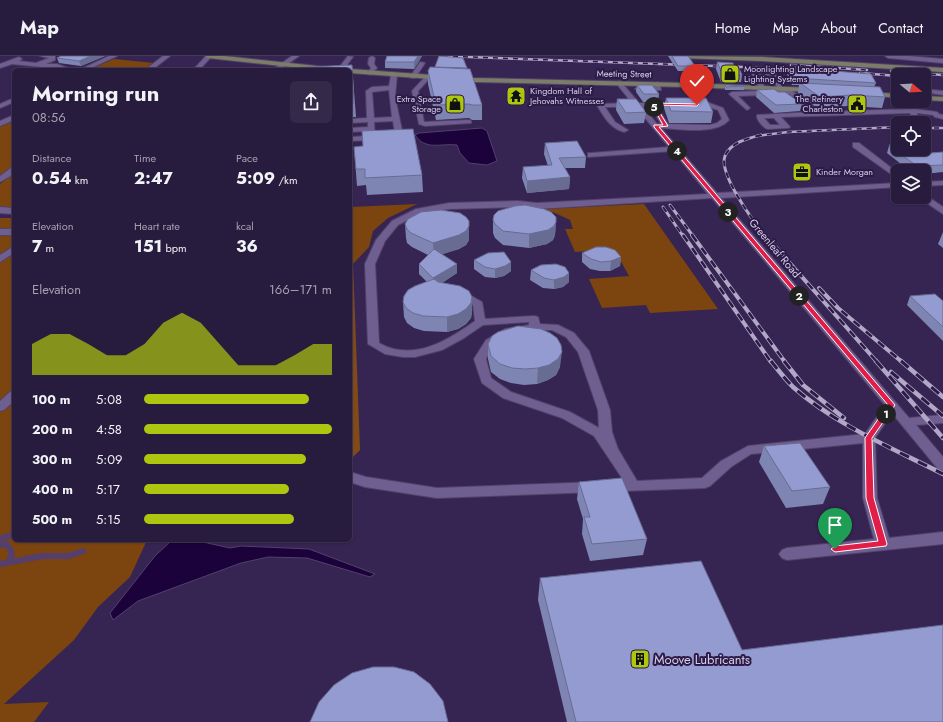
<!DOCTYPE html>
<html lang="en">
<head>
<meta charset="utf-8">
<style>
  :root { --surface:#281c3e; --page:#342949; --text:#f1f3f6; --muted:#a5a1b0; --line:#443a58; --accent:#adc60f }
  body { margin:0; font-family:Jost,sans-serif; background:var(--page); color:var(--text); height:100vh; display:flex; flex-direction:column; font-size:15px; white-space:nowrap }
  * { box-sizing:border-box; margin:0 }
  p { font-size:13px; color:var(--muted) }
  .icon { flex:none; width:22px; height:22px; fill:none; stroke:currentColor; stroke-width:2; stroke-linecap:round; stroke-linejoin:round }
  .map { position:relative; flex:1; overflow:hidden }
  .panel { position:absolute; left:12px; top:12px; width:340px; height:474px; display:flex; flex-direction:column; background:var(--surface); border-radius:6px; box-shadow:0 1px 3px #0004,0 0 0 1px var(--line) }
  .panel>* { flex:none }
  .needle { width:26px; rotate:108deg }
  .tools { position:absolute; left:891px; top:12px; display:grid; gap:8px }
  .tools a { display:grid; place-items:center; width:40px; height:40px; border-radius:6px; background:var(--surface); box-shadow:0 1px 3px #0004,0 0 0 1px var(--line); font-size:20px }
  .pin { position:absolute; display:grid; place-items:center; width:34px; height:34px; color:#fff; margin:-41px -17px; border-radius:50% 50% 50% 0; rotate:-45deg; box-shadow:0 0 4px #0007 }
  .pin .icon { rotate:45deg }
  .km { position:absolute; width:20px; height:20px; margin:-10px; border-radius:50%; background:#222; color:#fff; font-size:11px; line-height:20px; text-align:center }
  .round { display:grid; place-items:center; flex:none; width:42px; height:42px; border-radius:6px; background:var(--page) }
  .head { display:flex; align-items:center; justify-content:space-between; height:68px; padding:0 20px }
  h1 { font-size:22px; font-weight:700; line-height:30px }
  .metrics { display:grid; grid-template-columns:repeat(3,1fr); gap:6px; height:68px; padding:4px 20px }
  .metrics div { display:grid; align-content:center }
  .metrics b { font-size:17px; font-weight:700 }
  .metrics small { font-size:11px; font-weight:400 }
  .metrics p { font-size:11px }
  .chart { height:112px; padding:8px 20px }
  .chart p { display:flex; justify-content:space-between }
  .chart svg { width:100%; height:72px; margin-top:4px; fill:var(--accent); opacity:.7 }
  ul { padding:0 20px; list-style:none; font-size:13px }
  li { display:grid; grid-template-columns:64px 48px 1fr; align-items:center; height:30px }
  li i { height:10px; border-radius:5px; background:var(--accent) }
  header { display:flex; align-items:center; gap:24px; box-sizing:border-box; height:56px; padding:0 20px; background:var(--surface); border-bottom:1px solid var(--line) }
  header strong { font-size:19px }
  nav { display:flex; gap:22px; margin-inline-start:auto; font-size:14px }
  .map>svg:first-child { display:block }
</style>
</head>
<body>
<header>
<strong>Map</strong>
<nav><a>Home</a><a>Map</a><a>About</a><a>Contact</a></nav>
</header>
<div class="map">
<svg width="943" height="666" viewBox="0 0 943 666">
  <rect width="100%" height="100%" fill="#362552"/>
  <g fill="#7c440e">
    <path d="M114,3L154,7L144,14H88Z"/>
    <path d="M14,64V111L0,121V70Z"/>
    <path d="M14,117V152H0V128Z"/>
    <path d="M417,148L388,162L373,175L369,191L353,208L350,205V151Z"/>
    <path d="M644,148L718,253L650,257L646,249L602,252L589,223L629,220L614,193L575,196L565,173H573L570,164L555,157L542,153Z"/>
    <path d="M0,162H14V484H147L130,521L98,551L74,584L4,648L49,646L34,666H0Z"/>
  </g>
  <path fill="#824a16" d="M350,204L353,206L360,394L350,404Z"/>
  <g fill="#1c023a" stroke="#543f6e">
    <path d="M482,72L487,75L497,105L487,109L469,107L460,97L457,89C440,87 426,95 415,79L419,77Z"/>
    <path d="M172,484H194L230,492L241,490L309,493L375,518L370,521L307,502L268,501L241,507L138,545L113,564L110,557L155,500Z"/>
  </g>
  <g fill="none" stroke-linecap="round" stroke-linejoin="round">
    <g stroke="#543f6e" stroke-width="6">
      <path d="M0,483L14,478"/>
      <path d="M0,489L7,488L12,497L9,506"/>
      <path d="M0,508L42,500H69L83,495"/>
    </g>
    <g stroke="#514268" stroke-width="2">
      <g id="minor">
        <path d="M40,0H55V4L46,8H57L73,14L12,8L0,12V8L19,1L22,3L19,5L36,7L49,2Z"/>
        <path d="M109,0H117L87,14H79Z"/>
        <path d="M163,0H170L152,14H145Z"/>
        <path d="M206,0H212L199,14H193Z"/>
        <path d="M292,0H299L279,14H272Z"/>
        <path d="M348,0L353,1L343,14H337Z"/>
        <path d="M372,0L375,2L374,8L377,12L370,19L367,17L371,12L368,8L369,2Z"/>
        <path d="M885,0H907L943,3V7L888,2Z"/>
        <path d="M420,6L425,7L415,22H411L410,21Z"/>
        <path d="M754,14L774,16L783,32L778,33L770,19L758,18L765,32L760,33L751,16Z"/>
        <path d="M394,17L397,19L395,41L403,79L395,83L350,85V81L368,80V75L350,76V72L368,71V66L350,67V63L367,62L366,35L372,31L389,30L391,19ZM389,34L392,61L374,62L372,36ZM393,65L395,78L375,80L374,66Z"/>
        <path d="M425,21L430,22L418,35L424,66L469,64L471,65V67L425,70L419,68L412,35Z"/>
        <path d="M619,25L621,26L639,47H709L723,52L729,64C716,79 680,73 661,72L717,137L898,127V131L721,142L909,362L943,359V367L916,369L943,401V415L938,413L892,357L875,382L877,442L889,482L943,476V488L787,504L782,502L779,498L782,494L787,492L874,483L863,442V387L751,398L731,411L710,430L705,432L437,442L365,431L350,426V416L366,421L437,432L624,425L594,380L562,362L503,342L482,327L474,303L486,284L505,273L529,269V266L483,269L464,282L442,294L415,301H403L385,298L368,288L365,208L376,184L392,165L416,153L449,147L518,145L537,147L708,138L673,95L588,101V97H591L669,91L636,51H605L615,66L628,74L624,76C610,72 604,61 597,49L598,48L632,47L616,27ZM643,51H651L661,68H657ZM657,51H708L718,54L722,63L717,67L710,69L668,68ZM712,142L885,349L865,378L748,390L721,405L702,422L637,425L618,393L612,376L610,354L589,295L574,277L558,269L540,268L538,261L534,260L485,263L482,246L468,238L457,236L452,239L453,241L461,243L473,249L475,265C447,285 413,306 379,287L375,208L385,185L398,169L421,157L449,153L518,151L537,153ZM536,274H552L566,281L578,296L598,354L599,372L570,356L511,336L491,322L486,303L494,288L512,278Z"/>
        <path d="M657,26L660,28L661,34L638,35L635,33L638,31H655L654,28Z"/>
        <path d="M787,31L820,56L909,53L907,45H913L916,53L937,56L939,58L943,59V63L935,61L933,59L917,57L920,67H914L910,57L781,61L790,71L788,72L768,73C763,72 756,63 757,59L812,56L789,38L738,40L750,52L747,54L729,38L732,36L785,34V32ZM764,62H774L780,69H770Z"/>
        <path d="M924,33L943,35V39L930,37L932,42L927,43L924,39Z"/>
        <path d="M14,42V46L0,52V48Z"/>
        <path d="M14,59V64L0,70V65Z"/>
        <path d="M853,87H859L898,117V123L853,91Z"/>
        <path d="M11,112H14V118L0,126V120Z"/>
        <path d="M943,125V129L924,130V126Z"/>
        <path d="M924,138L943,151V158L921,143L920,141H924Z"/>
        <path d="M0,151L14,152V158L0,157Z"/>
        <rect x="0" y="173" width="14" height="6"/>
        <path d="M14,190V197L0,206V199Z"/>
        <path d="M14,335V345L4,354L0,355V345L10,336Z"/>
      </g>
    </g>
    <g stroke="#514268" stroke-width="2">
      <g id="major">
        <path d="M205,0H224L336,12L339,14H320L208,2Z"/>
        <path d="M678,0L762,1L943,12V16L762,5L681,2Z"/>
        <path d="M350,13L473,22L685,27L814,32L817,34L814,36L685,31L473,26L350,17V14H348Z"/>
        <path d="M869,36L898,38V42L867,39L866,38Z"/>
        <path d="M924,40L943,41V45L924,44Z"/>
      </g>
    </g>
    <use href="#minor" fill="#6f5f90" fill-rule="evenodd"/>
    <use href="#major" fill="#7c7d69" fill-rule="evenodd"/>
    <g stroke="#b1a7c7" stroke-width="2.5">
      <g id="rail-far3">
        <path d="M443,0L798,13"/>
        <path d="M791,9L867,14"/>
        <path d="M891,15L943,19"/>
        <path d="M860,17L898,20"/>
        <path d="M924,72H943"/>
        <path d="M757,80L788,76L898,71"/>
      </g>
    </g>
    <g stroke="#b1a7c7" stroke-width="3">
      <g id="rail-far2">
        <path d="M761,79C749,82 731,86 725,100C718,117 754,167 766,180"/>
        <path d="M670,149L693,180"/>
        <path d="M663,151L683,180"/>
      </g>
    </g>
    <g stroke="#b1a7c7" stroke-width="4">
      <g id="rail-far1">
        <path d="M683,179L771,306"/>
        <path d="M692,179L785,306"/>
        <path d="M765,179L877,306"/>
        <path d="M819,232L838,252L902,306"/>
      </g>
    </g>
    <g stroke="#b1a7c7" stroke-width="4.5">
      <g id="rail">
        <path d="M771,305C778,314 785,323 793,331C836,369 892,392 943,418"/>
        <path d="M784,305L803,329L844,362"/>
        <path d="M876,305L943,382"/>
        <path d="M901,305L943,341"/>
        <path d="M891,316L943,360"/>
      </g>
    </g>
    <use href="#rail-far3" stroke="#2c1b47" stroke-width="1.5" stroke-dasharray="5" stroke-linecap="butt"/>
    <use href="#rail-far2" stroke="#2c1b47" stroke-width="2" stroke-dasharray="6" stroke-linecap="butt"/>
    <use href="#rail-far1" stroke="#2c1b47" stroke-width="2.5" stroke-dasharray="8" stroke-linecap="butt"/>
    <use href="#rail" stroke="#2c1b47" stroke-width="3" stroke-dasharray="10" stroke-linecap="butt"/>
  </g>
  <g fill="#7f85b3">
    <path d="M61,0H105L81,10L59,7L57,2Z"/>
    <path d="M422,0L414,13L385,12V6Z"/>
    <path d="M668,0H688L695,10L694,15H678Z"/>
    <path d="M717,6L734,10L742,19L741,26H721L716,13Z"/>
    <path d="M352,9L356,61H350V14Z"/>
    <path d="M804,10L876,27L874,31L885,41L882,52L848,50L817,52L798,37L799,29H792L787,18L789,11H803Z"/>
    <path d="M435,11L467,12L482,49V64H472L469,62L436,64L428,28V15L435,12Z"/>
    <path d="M637,29L659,38L658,46H643L636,36Z"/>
    <path d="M725,29L745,30L744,34H725Z"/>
    <path d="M757,34L778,36L802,48L800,55L774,57L756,41Z"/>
    <path d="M666,42L713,56L711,67H669L664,52Z"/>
    <path d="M617,43L646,56L644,67L624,68L616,54Z"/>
    <path d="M545,87L586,101L585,112H565L570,121L569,133L527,137L522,122L523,111L548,110L544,98Z"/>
    <path d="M889,90L918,98L943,96V116L924,118V115H910L887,97Z"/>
    <path d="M354,91L422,119L423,136L367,139L366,129L357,130Z"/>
    <path d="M493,164L556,166L555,179L553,184L547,188L529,192L503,189L495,182L493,177Z"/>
    <path d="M405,168L469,184L466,189L459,193L442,198L457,217L442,227L472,256L471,262L466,268L458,273L447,276L424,275L414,272L407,267L404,261L403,246L427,226L419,218V208L428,199L412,191L407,187L406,182Z"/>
    <path d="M943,176V192L938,188Z"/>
    <path d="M582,197L621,201L620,210L610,215H600L590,213L582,206Z"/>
    <path d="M474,204L511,206V215L504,220L495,222L485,221L474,213Z"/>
    <path d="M531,214L569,217V226L563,231L554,233L543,232L530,224Z"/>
    <path d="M910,240L943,245V285L907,249Z"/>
    <path d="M488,288L560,311L556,319L548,324L537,328L524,329L511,327L500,323L491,316L488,303Z"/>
    <path d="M764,390L830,431L823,448L786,452L759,406Z"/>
    <path d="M579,426L647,483L643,499L590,505L582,478L583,463L577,443Z"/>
    <path d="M540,522L742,594L943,666H567L538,544Z"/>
  </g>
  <g fill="#686c92">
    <path d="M91,0H105L81,10L79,5Z"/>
    <path d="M418,0H422L414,13V6Z"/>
    <path d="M570,121L569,133L527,137V125Z"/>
    <path d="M469,165V184L466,189L459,193L434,201L433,187Z"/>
    <path d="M556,166L555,179L553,184L547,188L529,192V178Z"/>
    <path d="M621,201L620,210L610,215L611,205Z"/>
    <path d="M511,206V215L504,220L495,222V213Z"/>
    <path d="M457,208V217L434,232L433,222Z"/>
    <path d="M569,217V226L563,231L554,233V224Z"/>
    <path d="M472,241V256L471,262L466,268L458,273L447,276V261Z"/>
    <path d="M562,296L560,311L556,319L548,324L537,328L538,312Z"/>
  </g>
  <g fill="#949bd0" stroke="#686c92">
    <path d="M61,0H91L79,5L57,2Z"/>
    <path d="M387,0H418L414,6H385Z"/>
    <path d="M439,0L463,2L467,12L435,11Z"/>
    <path d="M672,0H688L695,10H678Z"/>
    <path d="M717,6L733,7L734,10H738L742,19H723Z"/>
    <path d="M352,9L354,47H350V14H285L286,12Z"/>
    <path d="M804,10L821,11L822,14L871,18L876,27L793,22L789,11H804Z"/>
    <path d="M430,11L470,13L482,49H472L469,48L436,49L428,15Z"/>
    <path d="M800,27L880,31L885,41L851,39L820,41Z"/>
    <path d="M637,29H652L659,38H644Z"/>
    <path d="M725,29L745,30L726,31Z"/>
    <path d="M774,33L778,36H785L802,48L776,49L757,34Z"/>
    <path d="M666,42H706L713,56L671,55Z"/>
    <path d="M617,43H636L646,56L626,57Z"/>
    <path d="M413,73L422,119L365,122V113H356L354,91L363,90L362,75Z"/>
    <path d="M895,81L898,83V93H912L918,98L943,96V109L917,110L889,90Z"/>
    <path d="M577,85L586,101L559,102L570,121L527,125L523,111L552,109L545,87Z"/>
    <path d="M525,149L544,153L551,156L556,161V166L554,170L548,174L529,178L503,175L495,168L493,164L494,159L498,155L515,150Z"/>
    <path d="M441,154L460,157L466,161L469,165V170L466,175L459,179L433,187L411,177L407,173L405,168L408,163L421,156Z"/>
    <path d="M596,191H606L615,194L621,201L611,205L601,206L591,203L582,197Z"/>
    <path d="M434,193L457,208L433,222L419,208Z"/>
    <path d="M504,196L511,206L505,210L495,213L485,211L474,204L488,197Z"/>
    <path d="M556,208L565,211L569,217L564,221L554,224L544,222L531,214L541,209Z"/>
    <path d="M434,223L438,226L460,230L469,235L472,241L471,247L466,253L458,258L447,261L423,260L413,257L406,252L403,246L404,240L408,234L415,230Z"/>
    <path d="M935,238L943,245V271L910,240Z"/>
    <path d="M518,270L541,273L550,277L557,282L561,289L562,296L558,303L549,309L538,312L525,313L512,312L500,308L491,300L488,288L492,280L498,276Z"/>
    <path d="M800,387L830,431L792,435L764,390Z"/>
    <path d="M622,422L647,483L592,488L584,461H590L579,426Z"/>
    <path d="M701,505L742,594L943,569V666H576L540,522Z"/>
    <path d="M373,611H394L414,616L430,628L443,645L448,666H310L319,646L334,629L352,617Z"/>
  </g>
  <path fill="#e11d48" stroke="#fff" d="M651,47L699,48L697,50L655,49L668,70L659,71L895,349L872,382L874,442L887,488L886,490L835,496L831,493L835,490L878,485L866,442L865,382L888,349L654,71V69H663Z"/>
  <defs>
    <g id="shop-square" transform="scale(1)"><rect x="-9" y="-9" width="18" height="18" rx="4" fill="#adc60f" stroke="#2c1b47"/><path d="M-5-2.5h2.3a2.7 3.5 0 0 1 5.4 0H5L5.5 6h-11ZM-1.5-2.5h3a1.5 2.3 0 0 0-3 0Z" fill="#111"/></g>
    <g id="temple-square" transform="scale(1)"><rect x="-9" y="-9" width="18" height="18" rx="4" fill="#adc60f" stroke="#2c1b47"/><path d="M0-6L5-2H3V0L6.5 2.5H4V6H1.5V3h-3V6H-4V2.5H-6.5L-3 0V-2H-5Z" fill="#111"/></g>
    <g id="civic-square" transform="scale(1)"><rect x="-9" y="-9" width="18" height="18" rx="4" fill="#adc60f" stroke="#2c1b47"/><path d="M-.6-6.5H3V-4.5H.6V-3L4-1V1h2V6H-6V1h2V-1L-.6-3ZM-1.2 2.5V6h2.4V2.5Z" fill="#111"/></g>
    <g id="office-square" transform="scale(1)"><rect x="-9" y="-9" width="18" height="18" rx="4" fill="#adc60f" stroke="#2c1b47"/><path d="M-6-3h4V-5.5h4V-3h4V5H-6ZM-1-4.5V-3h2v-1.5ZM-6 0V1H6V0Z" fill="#111"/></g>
    <g id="building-square" transform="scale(1)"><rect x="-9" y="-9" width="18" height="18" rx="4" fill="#adc60f" stroke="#2c1b47"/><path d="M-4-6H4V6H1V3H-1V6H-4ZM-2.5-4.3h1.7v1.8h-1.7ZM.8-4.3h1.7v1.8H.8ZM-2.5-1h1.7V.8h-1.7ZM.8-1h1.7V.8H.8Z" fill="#111"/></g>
  </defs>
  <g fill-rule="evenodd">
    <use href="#shop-square" x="730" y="18"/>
    <use href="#temple-square" x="516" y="40"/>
    <use href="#shop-square" x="455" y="48"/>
    <use href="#civic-square" x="857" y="48"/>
    <use href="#office-square" x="802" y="116"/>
    <use href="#building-square" x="640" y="603"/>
  </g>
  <g text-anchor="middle" stroke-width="4" stroke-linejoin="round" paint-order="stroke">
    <g font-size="9" fill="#d5cde9" stroke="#2c1b47" text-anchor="start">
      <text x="744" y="16">Moonlighting Landscape<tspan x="744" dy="10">Lighting Systems</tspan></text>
      <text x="530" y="38">Kingdom Hall of<tspan x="530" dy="10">Jehovahs Witnesses</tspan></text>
      <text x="441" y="46" text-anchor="end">Extra Space<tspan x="441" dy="10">Storage</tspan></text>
      <text x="843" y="46" text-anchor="end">The Refinery<tspan x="843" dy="10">Charleston</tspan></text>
      <text x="816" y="119">Kinder Morgan</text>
    </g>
    <g font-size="9" fill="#d5cde9" stroke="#2c1b47">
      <text transform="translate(624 18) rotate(1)" y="3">Meeting Street</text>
    </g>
    <g font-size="11" fill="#d5cde9" stroke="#2c1b47">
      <text transform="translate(775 192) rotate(50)" y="4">Greenleaf Road</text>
    </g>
    <g font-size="13" fill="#d5cde9" stroke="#2c1b47" text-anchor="start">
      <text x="654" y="608">Moove Lubricants</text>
    </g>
  </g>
</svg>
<div class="tools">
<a><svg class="needle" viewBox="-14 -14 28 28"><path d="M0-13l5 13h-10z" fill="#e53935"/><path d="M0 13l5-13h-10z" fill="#a5a1b0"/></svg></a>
<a><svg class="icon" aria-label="locate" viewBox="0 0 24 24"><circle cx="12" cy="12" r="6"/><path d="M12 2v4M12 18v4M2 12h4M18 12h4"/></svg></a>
<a><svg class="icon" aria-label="layers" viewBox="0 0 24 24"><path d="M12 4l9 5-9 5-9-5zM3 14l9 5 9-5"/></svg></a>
</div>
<div class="pin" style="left:835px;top:493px;background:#1e9e55"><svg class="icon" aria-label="arrive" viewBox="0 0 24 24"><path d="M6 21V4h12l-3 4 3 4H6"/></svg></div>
<div class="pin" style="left:697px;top:49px;background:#d93025"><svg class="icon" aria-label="check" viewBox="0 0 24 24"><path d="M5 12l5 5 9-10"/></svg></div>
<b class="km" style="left:886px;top:358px">1</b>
<b class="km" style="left:799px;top:240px">2</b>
<b class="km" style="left:728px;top:156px">3</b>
<b class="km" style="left:677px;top:95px">4</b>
<b class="km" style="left:654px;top:51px">5</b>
<section class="panel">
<div class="head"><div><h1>Morning run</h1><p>08:56</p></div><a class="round"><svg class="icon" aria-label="share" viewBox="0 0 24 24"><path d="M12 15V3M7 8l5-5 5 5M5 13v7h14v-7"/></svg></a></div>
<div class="metrics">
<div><p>Distance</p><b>0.54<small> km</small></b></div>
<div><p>Time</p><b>2:47</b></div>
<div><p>Pace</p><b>5:09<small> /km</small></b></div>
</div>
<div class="metrics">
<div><p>Elevation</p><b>7<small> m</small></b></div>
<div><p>Heart rate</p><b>151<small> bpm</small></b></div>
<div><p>kcal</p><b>36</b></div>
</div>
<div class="chart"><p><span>Elevation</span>166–171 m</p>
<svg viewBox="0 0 160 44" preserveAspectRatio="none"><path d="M0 44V25L10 19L20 19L30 25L40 32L50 32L60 25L70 12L80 6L90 12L100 25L110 38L120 38L130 38L140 32L150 25L160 25V44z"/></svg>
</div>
<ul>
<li><b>100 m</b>5:08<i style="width:88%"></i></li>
<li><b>200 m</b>4:58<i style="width:100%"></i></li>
<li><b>300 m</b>5:09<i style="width:86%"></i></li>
<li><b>400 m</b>5:17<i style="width:77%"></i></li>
<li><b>500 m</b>5:15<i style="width:80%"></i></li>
</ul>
</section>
</div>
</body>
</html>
